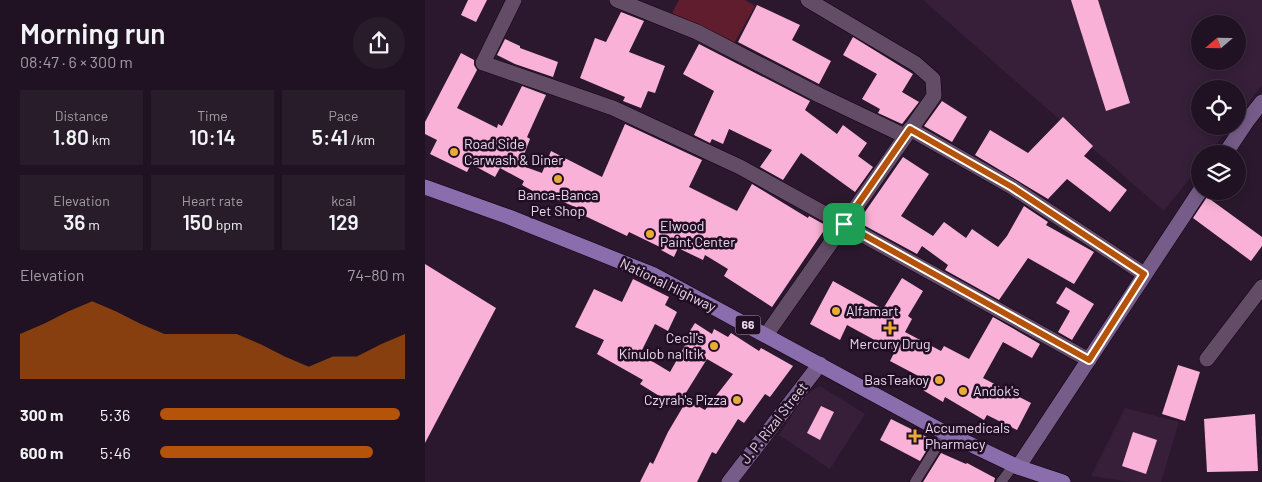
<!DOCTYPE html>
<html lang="en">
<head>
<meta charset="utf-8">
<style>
  :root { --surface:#201222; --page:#281b2a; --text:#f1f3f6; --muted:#a29ea5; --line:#3d3240; --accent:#b45309 }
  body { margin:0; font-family:Barlow,sans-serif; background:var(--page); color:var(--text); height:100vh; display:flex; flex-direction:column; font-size:19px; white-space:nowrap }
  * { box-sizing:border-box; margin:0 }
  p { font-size:16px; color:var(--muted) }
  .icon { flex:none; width:28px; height:28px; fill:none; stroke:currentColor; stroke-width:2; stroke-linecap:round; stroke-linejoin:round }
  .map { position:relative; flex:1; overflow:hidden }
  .drawer { display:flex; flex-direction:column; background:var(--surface); width:425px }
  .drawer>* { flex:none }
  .needle { width:32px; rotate:250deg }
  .fabs { position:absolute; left:766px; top:15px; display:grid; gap:10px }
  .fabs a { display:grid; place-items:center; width:55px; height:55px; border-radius:50%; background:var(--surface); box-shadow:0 2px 12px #0003,0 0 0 1px var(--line); font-size:25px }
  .pin { position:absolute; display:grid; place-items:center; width:42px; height:42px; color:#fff; margin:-21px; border-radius:10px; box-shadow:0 2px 8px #0006 }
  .round { display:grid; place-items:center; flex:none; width:52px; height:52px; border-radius:26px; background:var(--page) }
  .overview { display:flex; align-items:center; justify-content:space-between; height:85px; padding:0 20px }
  h1 { font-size:28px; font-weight:600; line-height:38px }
  .figures { display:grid; grid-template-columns:repeat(3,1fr); gap:8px; height:85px; padding:5px 20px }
  .figures div { display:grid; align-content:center; border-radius:0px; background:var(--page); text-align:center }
  .figures b { font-size:21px; font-weight:600 }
  .figures small { font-size:14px; font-weight:400 }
  .figures p { font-size:14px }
  .chart { height:140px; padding:10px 20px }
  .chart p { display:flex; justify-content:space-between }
  .chart svg { width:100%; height:90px; margin-top:5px; fill:var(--accent); opacity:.7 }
  ul { padding:0 20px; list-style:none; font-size:16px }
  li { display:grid; grid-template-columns:80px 60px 1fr; align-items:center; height:38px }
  li i { height:12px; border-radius:6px; background:var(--accent) }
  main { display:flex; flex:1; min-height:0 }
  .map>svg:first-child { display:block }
</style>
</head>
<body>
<main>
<section class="drawer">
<div class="overview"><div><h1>Morning run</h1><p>08:47 · 6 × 300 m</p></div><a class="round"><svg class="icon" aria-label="share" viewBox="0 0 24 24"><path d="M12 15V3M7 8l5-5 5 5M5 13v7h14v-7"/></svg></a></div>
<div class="figures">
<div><p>Distance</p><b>1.80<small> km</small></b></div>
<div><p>Time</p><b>10:14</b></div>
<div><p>Pace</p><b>5:41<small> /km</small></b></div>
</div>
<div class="figures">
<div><p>Elevation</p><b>36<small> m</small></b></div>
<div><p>Heart rate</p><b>150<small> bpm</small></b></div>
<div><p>kcal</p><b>129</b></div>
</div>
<div class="chart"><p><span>Elevation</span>74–80 m</p>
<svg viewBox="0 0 160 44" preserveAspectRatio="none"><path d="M0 44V22L10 17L20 11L30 6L40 11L50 17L60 22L70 22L80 22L90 22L100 27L110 33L120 38L130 33L140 33L150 27L160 22V44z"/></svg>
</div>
<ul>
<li><b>300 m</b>5:36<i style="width:98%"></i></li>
<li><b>600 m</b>5:46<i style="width:87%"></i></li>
</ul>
</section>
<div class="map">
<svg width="837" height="482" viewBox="0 0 837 482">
  <rect width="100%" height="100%" fill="#2b182e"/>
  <g fill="#371f3a" fill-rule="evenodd">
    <path d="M498,0H837V85L813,117L812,89H775V126H805L784,154H775V165L739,211ZM775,24H812V61H775Z"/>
    <path d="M395,386L440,414L405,469L354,435L380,395Z"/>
    <path d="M700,408L754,422L736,482H706L666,476Z"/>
  </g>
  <path fill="#5f1d2d" d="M254,0H320L330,6L307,47L247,13Z"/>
  <g fill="#fab1d7">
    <path d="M43,0H62L51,22L36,15Z"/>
    <path d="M646,0H673L705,103L681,111Z"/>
    <path d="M332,5L375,25L367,40L406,61L394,84L313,42Z"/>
    <path d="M196,12L219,21L204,52L240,66L230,93L223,91L216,108L198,101L200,97L155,78L170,38L181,42Z"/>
    <path d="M428,37L488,74L477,92L494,102L477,124L453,113L455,109L437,99L452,74L418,55Z"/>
    <path d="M80,39L95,46V48L133,62L128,77L90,64L72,55Z"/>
    <path d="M274,44L385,101L380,110L412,134L418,125L442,143L433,156L448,167L430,192L376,153L358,180L335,167L347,150L304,129L298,144L287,139L285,143L269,135L289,91L258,74Z"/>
    <path d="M36,53L49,60V65L52,70L32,108L72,128L73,124L77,126L97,86L121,95L102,137L105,139L95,165L117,173L126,151L177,177L200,124L277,160L264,187L312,211L327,184L383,218L384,216L402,226L347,307L299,276L303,269L280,255L278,260L253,248L249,257L236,250L237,248L204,232L202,236L160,216L162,212L129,198L128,200L116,193L115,195L97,185L99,181L75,168L70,177L46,164L42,172L5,154L12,140L0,134V122Z"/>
    <path d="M517,101L542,117L527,142L499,126Z"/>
    <path d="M638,117L668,146L659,156L702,190L685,212L642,179L623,199L550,155L565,130L603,153Z"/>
    <path d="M478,157L504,174L476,216L508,236L519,222L541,238L547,229L573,247L582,236L599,206L623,222L621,225L669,252L649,284L603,258L574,300L520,270L523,265L497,246L492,254L433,222Z"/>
    <path d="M782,197L837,237V246L826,261L768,218Z"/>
    <path d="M0,264L71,308L0,443Z"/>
    <path d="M477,278L498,291L483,316L487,319L480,332L516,351L519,346L544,359L568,317L615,344L607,358L578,342L558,378L606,403L592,430L562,415L559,420L520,397L518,402L496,389L501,380L465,361L470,351L422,325L415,340L385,324L408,281L458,309Z"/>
    <path d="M208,279L244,297L240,305L252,312L243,331L230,324L215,354L245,372L262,342L259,340L270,323L287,334L289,329L303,337L306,333L334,351L336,348L368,366L345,397L340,394L319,423L313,419L291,454L287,452L272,482H215L225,462L228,464L243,432L262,400L280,410L308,374L282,359L252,407L215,384L218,380L172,354L179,340L150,327L169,289L197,302Z"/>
    <path d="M641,287L669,304L647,340L633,332L645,311L631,303Z"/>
    <path d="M753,365L775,372L760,421L737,414Z"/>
    <path d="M396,406L409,412L395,440L382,433Z"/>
    <path d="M830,414L833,471L782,472L779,419Z"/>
    <path d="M466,419L508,440L495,461L455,440Z"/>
    <path d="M708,432L732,440L721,474L697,466Z"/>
    <path d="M516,453L541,464L542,463L570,478L569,482H498Z"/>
  </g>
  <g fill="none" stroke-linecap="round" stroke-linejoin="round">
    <g stroke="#130315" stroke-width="11">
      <g id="lane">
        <path d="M490,482L521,432"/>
        <path d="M576,482L589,465"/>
      </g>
    </g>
    <g stroke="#130315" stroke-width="16">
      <g id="street">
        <path d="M89,0L58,63L188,108L315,167L664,360"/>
        <path d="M192,0L272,32L394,95L480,136"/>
        <path d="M485,129L587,187L719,274"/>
        <path d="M341,335L509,96L508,79L491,64L383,0"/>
        <path d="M782,359L837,287"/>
      </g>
    </g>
    <g stroke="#130315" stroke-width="16">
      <g id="secondary">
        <path d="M800,154L822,121L837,102"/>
        <path d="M593,467L775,191"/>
        <path d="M304,482L395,364"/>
      </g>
    </g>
    <g stroke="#130315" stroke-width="16">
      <path id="primary" d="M0,187L84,217L229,275L513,429L593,467L638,482"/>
    </g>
    <use href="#lane" stroke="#634d66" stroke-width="10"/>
    <use href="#street" stroke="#634d66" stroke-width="15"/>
    <use href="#secondary" stroke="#765d89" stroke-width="15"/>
    <use href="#primary" stroke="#896dac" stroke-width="15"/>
  </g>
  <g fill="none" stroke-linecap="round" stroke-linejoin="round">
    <g stroke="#fff" stroke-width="10">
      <path id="route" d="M485,129L587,187L719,274L664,360L419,224Z"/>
    </g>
    <use href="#route" stroke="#b45309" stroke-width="6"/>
  </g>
  <g fill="#e8ab37" stroke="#210e24" stroke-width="2">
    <circle cx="29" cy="152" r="5"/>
    <circle cx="133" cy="179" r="5"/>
    <circle cx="225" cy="234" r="5"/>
    <circle cx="411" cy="311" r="5"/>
    <path d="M462.5 320.5h5v5h5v5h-5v5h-5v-5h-5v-5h5z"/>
    <circle cx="289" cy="346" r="5"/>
    <circle cx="514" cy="380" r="5"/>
    <circle cx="538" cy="391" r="5"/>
    <circle cx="312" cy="400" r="5"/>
    <path d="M487.5 428.5h5v5h5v5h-5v5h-5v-5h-5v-5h5z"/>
  </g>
  <g text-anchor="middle" stroke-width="5" stroke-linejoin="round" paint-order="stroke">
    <rect fill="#210e24" stroke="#ac9dae" stroke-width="1" x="310.5" y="315.5" width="25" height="19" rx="4"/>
    <g font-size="12" font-weight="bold" fill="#e7dae9">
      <text x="323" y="329">66</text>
    </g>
    <g font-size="14" fill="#e7dae9" stroke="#210e24" text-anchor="start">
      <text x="39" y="149">Road Side<tspan x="39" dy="16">Carwash &amp; Diner</tspan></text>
      <text x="133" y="200" text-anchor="middle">Banca-Banca<tspan x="133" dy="16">Pet Shop</tspan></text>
      <text x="235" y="231">Elwood<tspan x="235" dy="16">Paint Center</tspan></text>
      <text x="421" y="316">Alfamart</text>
      <text x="279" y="343" text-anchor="end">Cecil's<tspan x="279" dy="16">Kinulob na Itik</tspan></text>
      <text x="465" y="349" text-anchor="middle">Mercury Drug</text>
      <text x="504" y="385" text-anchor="end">BasTeakoy</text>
      <text x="548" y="396">Andok's</text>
      <text x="302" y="405" text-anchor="end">Czyrah's Pizza</text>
      <text x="500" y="433">Accumedicals<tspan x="500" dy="16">Pharmacy</tspan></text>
    </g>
    <g font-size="14" fill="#e7dae9" stroke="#210e24">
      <text transform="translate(243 285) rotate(26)" y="5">National Highway</text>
      <text transform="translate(349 423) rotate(-52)" y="5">J. P. Rizal Street</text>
    </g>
  </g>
</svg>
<div class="fabs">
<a><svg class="needle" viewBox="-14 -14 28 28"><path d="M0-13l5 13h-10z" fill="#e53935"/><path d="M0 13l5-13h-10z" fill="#a29ea5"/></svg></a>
<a><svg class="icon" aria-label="locate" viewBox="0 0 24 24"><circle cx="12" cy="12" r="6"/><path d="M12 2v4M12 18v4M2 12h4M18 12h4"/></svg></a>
<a><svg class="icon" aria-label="layers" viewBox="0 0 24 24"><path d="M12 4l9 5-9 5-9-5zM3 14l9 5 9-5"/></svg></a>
</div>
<div class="pin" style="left:419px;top:224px;background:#1e9e55"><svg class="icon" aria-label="arrive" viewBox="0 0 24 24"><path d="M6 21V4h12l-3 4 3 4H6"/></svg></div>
</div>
</main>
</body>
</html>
